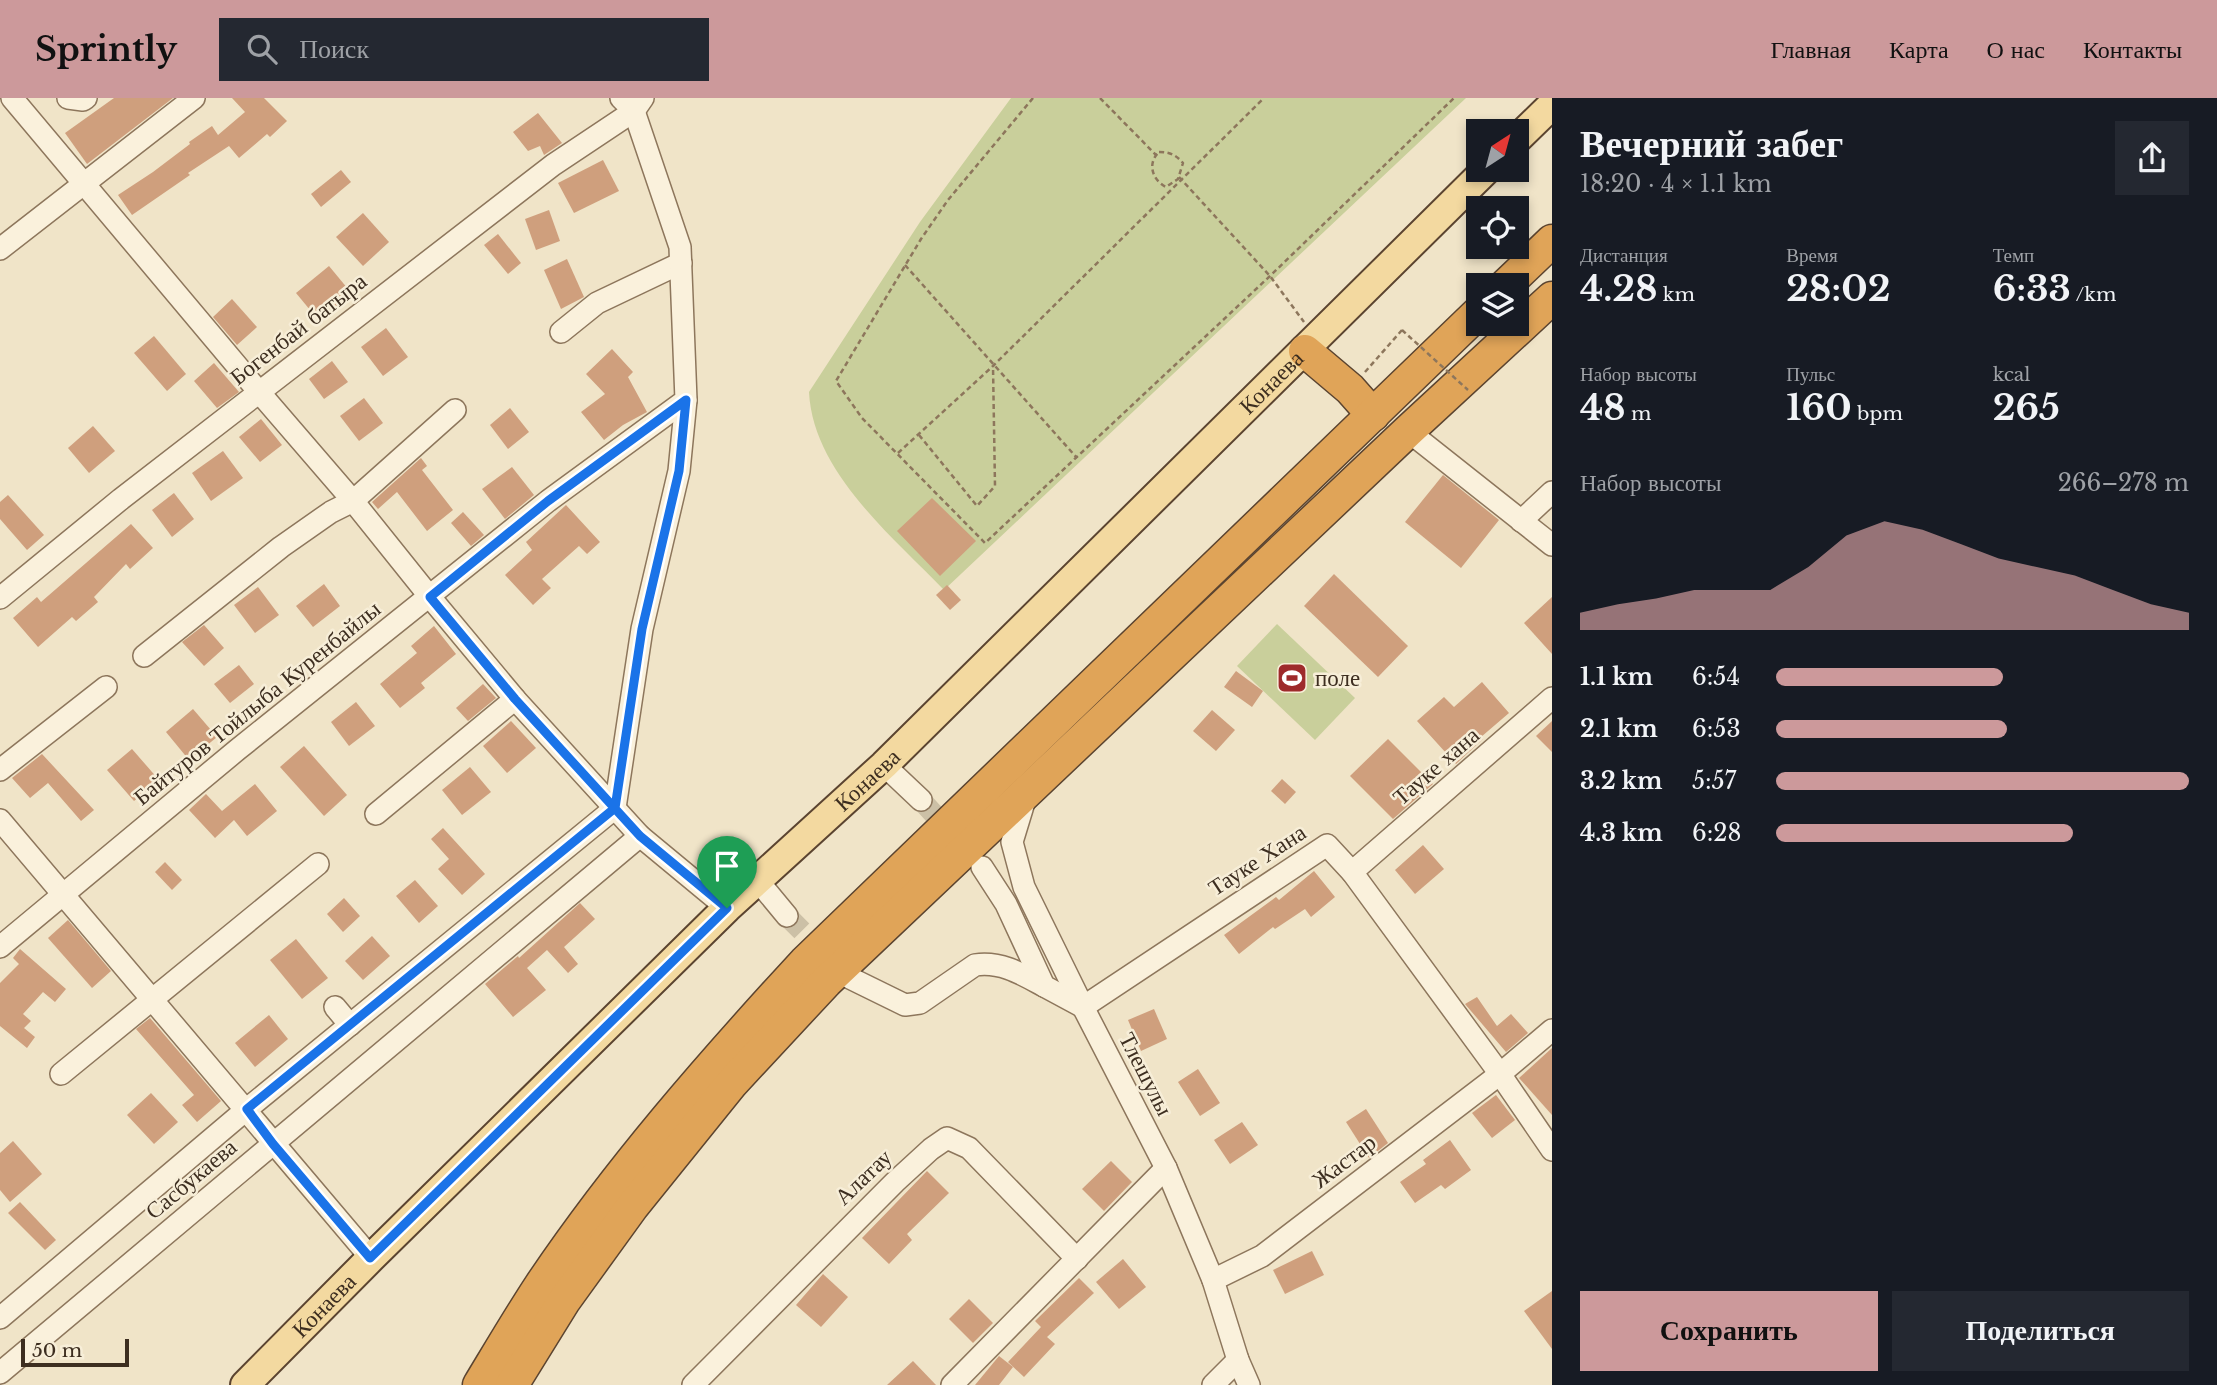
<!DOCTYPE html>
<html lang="ru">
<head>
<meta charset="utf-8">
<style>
  :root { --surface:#171b24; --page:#242831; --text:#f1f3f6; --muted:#9ea1a6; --accent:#cc999b }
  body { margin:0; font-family:"Libre Baskerville",serif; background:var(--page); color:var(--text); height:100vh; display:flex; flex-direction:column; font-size:26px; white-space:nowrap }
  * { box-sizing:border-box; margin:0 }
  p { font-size:23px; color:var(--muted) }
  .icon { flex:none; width:38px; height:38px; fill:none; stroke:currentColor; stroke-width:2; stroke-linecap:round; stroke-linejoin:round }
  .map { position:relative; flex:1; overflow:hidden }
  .details { display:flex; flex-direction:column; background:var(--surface); width:665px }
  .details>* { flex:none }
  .needle { width:46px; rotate:36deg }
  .buttons { position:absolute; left:1466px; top:21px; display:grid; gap:14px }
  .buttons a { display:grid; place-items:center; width:63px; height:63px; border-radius:0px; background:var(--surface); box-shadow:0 4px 10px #0003; font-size:35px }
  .scale { position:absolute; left:21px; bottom:18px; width:108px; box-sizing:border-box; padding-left:7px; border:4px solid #3d2e20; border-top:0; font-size:19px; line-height:24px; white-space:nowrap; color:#3d2e20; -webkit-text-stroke:5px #f7eed8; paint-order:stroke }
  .pin { position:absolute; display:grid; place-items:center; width:60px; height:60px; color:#fff; margin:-72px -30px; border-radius:50% 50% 50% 0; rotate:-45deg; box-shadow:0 0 7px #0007 }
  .pin .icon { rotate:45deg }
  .round { display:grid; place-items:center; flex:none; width:74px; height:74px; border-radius:0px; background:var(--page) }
  .summary { display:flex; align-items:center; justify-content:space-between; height:119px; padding:0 28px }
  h1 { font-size:38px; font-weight:800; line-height:52px }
  .figures { display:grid; grid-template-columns:repeat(3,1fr); gap:10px; height:119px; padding:7px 28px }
  .figures div { display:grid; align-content:center }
  .figures b { font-size:35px; font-weight:800 }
  .figures small { font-size:19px; font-weight:400 }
  .figures p { font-size:19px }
  .chart { height:196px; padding:14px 28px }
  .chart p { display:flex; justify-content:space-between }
  .chart svg { width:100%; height:126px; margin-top:7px; fill:var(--accent); opacity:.7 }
  .button { display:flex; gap:14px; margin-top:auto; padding:14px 28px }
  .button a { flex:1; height:80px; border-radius:0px; background:var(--accent); color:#111; font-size:28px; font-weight:800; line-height:80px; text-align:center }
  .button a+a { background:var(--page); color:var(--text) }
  ul { padding:0 28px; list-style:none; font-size:23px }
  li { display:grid; grid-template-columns:112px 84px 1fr; align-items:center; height:52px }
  li i { height:18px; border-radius:9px; background:var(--accent) }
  header { display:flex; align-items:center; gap:42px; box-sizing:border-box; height:98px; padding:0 35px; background:var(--accent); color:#111 }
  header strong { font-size:33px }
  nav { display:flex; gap:38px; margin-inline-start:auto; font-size:24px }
  .search { width:490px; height:63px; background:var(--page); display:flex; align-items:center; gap:18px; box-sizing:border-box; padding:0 24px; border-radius:0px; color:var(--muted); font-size:26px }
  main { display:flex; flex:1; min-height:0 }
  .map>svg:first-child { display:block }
</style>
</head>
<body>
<header>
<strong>Sprintly</strong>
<div class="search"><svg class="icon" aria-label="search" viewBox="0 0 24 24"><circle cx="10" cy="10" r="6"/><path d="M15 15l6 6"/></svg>Поиск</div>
<nav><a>Главная</a><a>Карта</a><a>О нас</a><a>Контакты</a></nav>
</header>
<main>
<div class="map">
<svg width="1552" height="1287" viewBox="0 0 1552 1287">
  <rect width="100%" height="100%" fill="#f0e4c8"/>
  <g fill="#c9cf9b">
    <path d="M1011,0H1466L944,492C892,438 813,374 809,294L920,124Z"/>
    <path d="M1277,526L1355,600L1315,642L1237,568Z"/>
  </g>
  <g fill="#cf9f7d">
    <path d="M114,0H173L87,66L65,35Z"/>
    <path d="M232,0H264L287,23L270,39L267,36L239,60L229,48L188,75L190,77L132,117L118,97L153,74L190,46L189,44L212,28L218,37L245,14Z"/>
    <path d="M538,15L562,45L544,57L540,48L528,53L513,34Z"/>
    <path d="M603,62L619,93L574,115L558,85Z"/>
    <path d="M341,72L351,84L321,109L311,96Z"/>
    <path d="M549,112L560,143L536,152L525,121Z"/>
    <path d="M363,115L389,144L363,168L336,139Z"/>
    <path d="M498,136L521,165L508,176L484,147Z"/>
    <path d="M567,161L584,199L561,211L544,172Z"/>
    <path d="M329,168L353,197L320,224L296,195Z"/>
    <path d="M232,201L257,229L237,247L213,219Z"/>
    <path d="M386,230L408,259L383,278L361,249Z"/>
    <path d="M154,238L186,276L167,293L134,255Z"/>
    <path d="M612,251L633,274L628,279L647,314L623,327L604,342L581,314L605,296L586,276Z"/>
    <path d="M332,263L348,284L324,301L309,281Z"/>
    <path d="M214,265L239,294L217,310L194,283Z"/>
    <path d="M364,300L383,325L359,343L340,318Z"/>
    <path d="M510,310L529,334L508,351L490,327Z"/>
    <path d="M261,321L282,347L260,364L239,339Z"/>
    <path d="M93,328L115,353L89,375L68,350Z"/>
    <path d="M223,353L243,380L211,403L192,375Z"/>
    <path d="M421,360L427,368L422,372L453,412L427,433L397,394L378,411L372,404Z"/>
    <path d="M512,369L534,397L505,421L482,391Z"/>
    <path d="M1443,377L1499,422L1461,470L1405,424Z"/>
    <path d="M174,395L194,421L172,439L152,412Z"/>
    <path d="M8,397L44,437L27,452L0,421V404Z"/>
    <path d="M932,400L976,443L940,478L897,433Z"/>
    <path d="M566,407L600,444L587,456L579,448L542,481L551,490L533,507L505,477L532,452L526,444Z"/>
    <path d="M463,414L484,437L471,448L451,425Z"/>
    <path d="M131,426L153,450L130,471L126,466L94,499L98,504L76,523L72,519L38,549L13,520L37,499L41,504Z"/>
    <path d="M1334,476L1408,548L1378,579L1304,508Z"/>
    <path d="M324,486L340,508L313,529L296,508Z"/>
    <path d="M947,487L961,502L950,512L936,497Z"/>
    <path d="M258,489L279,517L255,535L234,507Z"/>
    <path d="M1552,499V556L1524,525Z"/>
    <path d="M204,527L224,550L204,568L182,544Z"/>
    <path d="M434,528L456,556L421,585L425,590L400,610L380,586L417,555L411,548Z"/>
    <path d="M239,567L254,586L230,605L214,586Z"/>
    <path d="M1236,573L1263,593L1252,609L1224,589Z"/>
    <path d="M1482,584L1509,615L1481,639L1483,641L1456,666L1417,623L1444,599L1454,609Z"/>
    <path d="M483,586L496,600L468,623L456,610Z"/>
    <path d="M356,604L375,628L349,648L331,624Z"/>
    <path d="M193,611L217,639L189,662L166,634Z"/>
    <path d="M1212,612L1235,632L1216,653L1193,633Z"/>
    <path d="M511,623L536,650L507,675L483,648Z"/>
    <path d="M1552,623V654L1536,638Z"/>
    <path d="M1388,641L1433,686L1393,721L1350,678Z"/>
    <path d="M304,648L347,697L324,718L280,669Z"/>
    <path d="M132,651L159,682L134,703L107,672Z"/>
    <path d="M42,656L94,712L81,723L48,685L30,700L12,680Z"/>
    <path d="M470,669L491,694L462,717L442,692Z"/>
    <path d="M1282,681L1296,694L1285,706L1271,693Z"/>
    <path d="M255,686L277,713L247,738L234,722L215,740L189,712L206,696L222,713Z"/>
    <path d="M443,730L485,776L462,797L438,771L449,761L431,741Z"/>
    <path d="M1423,747L1444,771L1415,796L1395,772Z"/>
    <path d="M165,764L182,782L172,792L155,774Z"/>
    <path d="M1314,773L1335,799L1311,819L1305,811L1275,831L1273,829L1239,856L1224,837L1276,799L1279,802Z"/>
    <path d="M415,782L438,808L419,825L396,798Z"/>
    <path d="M344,800L360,818L343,834L327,816Z"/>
    <path d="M580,805L595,821L564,849L578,866L568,875L547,852L527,870L546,892L513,919L485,886L518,858L519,860Z"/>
    <path d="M68,822L111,873L92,890L48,840Z"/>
    <path d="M372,838L390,858L363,882L345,863Z"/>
    <path d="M296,841L328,880L302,901L270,862Z"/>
    <path d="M20,851L66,891L55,904L43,894L23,916L31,923L24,930L35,939L27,950L0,928V885L19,866L13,860Z"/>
    <path d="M1477,899L1497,928L1511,916L1528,935L1506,954L1465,906Z"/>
    <path d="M1154,911L1167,941L1141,953L1128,922Z"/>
    <path d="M269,917L288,941L255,969L235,945Z"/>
    <path d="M150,920L221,1003L197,1024L182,1007L194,997L136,931Z"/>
    <path d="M1552,950V1017L1519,980Z"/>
    <path d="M1198,971L1220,1005L1200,1018L1178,984Z"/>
    <path d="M151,995L178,1024L154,1046L127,1017Z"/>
    <path d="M1496,997L1515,1022L1492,1040L1472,1015Z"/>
    <path d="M1366,1011L1388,1045L1369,1060L1346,1024Z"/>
    <path d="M1242,1024L1258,1047L1230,1066L1214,1042Z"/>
    <path d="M1450,1042L1471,1072L1445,1091L1441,1087L1415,1105L1400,1084L1426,1066L1423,1062Z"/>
    <path d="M13,1043L42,1076L10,1104L0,1092V1055Z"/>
    <path d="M1111,1063L1132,1084L1104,1113L1082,1091Z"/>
    <path d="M927,1073L949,1095L907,1136L912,1142L889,1166L862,1140Z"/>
    <path d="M20,1104L56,1142L45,1152L8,1115Z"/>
    <path d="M1312,1153L1324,1177L1285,1196L1273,1172Z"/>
    <path d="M1123,1161L1146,1189L1119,1211L1096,1184Z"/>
    <path d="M823,1176L848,1199L821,1229L796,1207Z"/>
    <path d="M1079,1180L1094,1195L1047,1239L1055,1246L1024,1279L1008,1264L1041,1229L1035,1223Z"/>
    <path d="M1552,1193V1251L1524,1213Z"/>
    <path d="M969,1201L993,1225L973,1245L949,1221Z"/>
    <path d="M999,1258L1013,1269L999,1287H975Z"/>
    <path d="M913,1263L936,1287H887Z"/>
  </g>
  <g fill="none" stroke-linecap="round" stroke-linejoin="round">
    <g stroke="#ccc0a6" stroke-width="21" stroke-dasharray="21 10" stroke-linecap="butt">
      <path d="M921,702L953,737"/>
      <path d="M787,818L828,859"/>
    </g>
    <g stroke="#8d765c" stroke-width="24">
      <g id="minor">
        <path d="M12,0L259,294L353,403L430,499L515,601L640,738L727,810"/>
        <path d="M68,0L83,2L86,0"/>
        <path d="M0,151L194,0"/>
        <path d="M561,234L597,205L681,165"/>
        <path d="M1408,333L1552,447"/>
        <path d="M1521,423L1552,394"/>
        <path d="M0,500L121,401L553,67L634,13L643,0"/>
        <path d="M144,558L281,449L331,414L353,403L455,312"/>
        <path d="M884,667L921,702"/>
        <path d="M0,672L106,589"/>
        <path d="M1026,698L1012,744L1024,789L1083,909L1166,1070L1213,1182L1238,1262L1249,1287"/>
        <path d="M376,716L515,601"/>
        <path d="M0,722L371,1160"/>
        <path d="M982,769L1006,806L1044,888L1083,909L1327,747L1352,774L1500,976L1552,1052"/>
        <path d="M1352,774L1552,600"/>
        <path d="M758,783L787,818"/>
        <path d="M0,849L237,652L548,403L686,302L680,149L634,13L621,0"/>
        <path d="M850,880L905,907L920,905L975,867C1001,863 1022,876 1044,888"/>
        <path d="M335,909L350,927"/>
        <path d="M61,976L318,766"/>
        <path d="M1213,1182L1262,1158L1500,976L1552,932"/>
        <path d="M0,1220L247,1011L615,710L642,531L679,373L686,302"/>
        <path d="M0,1275L640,738"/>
        <path d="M693,1287L895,1084L931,1051L947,1040L969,1050L1077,1161"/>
        <path d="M952,1287L1166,1070"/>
        <path d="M1213,1287L1238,1262"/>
      </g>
    </g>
    <g stroke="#5b4430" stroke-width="32">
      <g id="major">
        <path d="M1517,41L1552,7"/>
        <path id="s1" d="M245,1287L371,1160L727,810L884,667L1486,72"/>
      </g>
    </g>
    <g stroke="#5b4430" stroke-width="35">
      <g id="highway">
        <path d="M1506,187L1552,143"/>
        <path d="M1305,253L1350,291L1373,317"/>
        <path d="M479,1287C499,1254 519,1220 540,1188C618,1072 711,966 805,864L1479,214"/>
        <path d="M512,1287L564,1203L632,1109L732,985L826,884L1408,333L1552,200"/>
      </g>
    </g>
    <g stroke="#8d765c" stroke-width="2.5" stroke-dasharray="5 3.5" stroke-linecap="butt">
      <path d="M1033,0L948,102L921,141L836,283L862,320L985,445L1270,178L1454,0"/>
      <path d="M1100,0L1156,57"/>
      <path d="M1159,54C1170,54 1176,57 1183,65L1178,81L1166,89C1152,82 1147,65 1159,54Z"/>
      <path d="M1179,79L1270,178L1304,224"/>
      <path d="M905,167L1077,360"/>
      <path d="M1365,274L1402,232"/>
      <path d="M919,337L977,408L995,388L993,268"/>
      <path d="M898,355L993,268L1264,0"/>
    </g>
    <use href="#minor" stroke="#faf1dc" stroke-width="21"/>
    <use href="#major" stroke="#f3d9a0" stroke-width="28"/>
    <use href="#highway" stroke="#e0a458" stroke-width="32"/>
    <path stroke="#8d765c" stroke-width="2.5" stroke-dasharray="5 3.5" stroke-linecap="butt" d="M1402,232L1468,292"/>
  </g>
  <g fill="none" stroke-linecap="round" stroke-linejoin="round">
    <g stroke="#fff" stroke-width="14">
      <path id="route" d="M727,810L640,738L515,601L430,499L548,403L686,302L679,373L642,531L615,710L247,1011L273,1046L370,1160L727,810"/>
    </g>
    <use href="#route" stroke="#1a73e8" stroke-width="9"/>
  </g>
  <defs>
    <g id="stadium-square" transform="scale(1.575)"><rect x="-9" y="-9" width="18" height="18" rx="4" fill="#9e2a2b" stroke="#f7eed8"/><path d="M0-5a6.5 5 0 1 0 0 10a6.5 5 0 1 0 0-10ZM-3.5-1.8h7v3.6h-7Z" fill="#fff"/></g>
  </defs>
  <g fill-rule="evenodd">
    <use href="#stadium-square" x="1292" y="580"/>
  </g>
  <g text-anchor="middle" stroke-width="5" stroke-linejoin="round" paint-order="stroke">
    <g font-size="23" fill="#3d2e20" stroke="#f7eed8">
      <text transform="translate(298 231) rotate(-38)" y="8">Богенбай батыра</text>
      <text dy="8" stroke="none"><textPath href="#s1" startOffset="1435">Конаева</textPath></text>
      <text transform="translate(257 605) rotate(-39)" y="8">Байтуров Тойлыба Куренбайлы</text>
      <text transform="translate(1436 668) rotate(-41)" y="8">Тауке хана</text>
      <text dy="8" stroke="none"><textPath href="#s1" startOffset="868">Конаева</textPath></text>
      <text transform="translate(1257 762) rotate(-33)" y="8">Тауке Хана</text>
      <text transform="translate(1146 976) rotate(63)" y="8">Тлешулы</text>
      <text transform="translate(1344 1063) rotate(-37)" y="8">Жастар</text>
      <text transform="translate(863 1079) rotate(-44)" y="8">Алатау</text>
      <text transform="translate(191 1081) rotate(-40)" y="8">Сасбукаева</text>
      <text dy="8" stroke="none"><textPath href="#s1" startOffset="112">Конаева</textPath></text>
    </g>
    <g font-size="23" fill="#3d2e20" stroke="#f7eed8" text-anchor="start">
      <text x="1315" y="588">поле</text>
    </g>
  </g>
</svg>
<div class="buttons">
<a><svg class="needle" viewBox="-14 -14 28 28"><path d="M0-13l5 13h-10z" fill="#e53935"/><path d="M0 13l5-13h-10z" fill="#9ea1a6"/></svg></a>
<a><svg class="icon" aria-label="locate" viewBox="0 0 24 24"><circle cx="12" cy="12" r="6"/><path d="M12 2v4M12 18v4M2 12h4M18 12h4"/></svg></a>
<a><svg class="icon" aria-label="layers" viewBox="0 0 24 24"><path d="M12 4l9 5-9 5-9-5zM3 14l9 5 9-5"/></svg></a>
</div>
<div class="scale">50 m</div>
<div class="pin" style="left:727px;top:810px;background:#1e9e55"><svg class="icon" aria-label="arrive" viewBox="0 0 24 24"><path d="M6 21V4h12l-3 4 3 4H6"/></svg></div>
</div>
<section class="details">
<div class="summary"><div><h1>Вечерний забег</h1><p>18:20 · 4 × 1.1 km</p></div><a class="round"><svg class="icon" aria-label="share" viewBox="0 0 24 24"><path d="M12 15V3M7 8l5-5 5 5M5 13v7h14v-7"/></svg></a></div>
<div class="figures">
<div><p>Дистанция</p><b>4.28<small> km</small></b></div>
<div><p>Время</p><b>28:02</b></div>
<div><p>Темп</p><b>6:33<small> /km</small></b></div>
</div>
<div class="figures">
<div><p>Набор высоты</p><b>48<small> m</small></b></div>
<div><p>Пульс</p><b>160<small> bpm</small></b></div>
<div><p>kcal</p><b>265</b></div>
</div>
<div class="chart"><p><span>Набор высоты</span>266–278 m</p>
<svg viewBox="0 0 160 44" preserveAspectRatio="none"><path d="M0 44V38L10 35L20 33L30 30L40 30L50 30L60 22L70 11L80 6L90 9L100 14L110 19L120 22L130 25L140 30L150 35L160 38V44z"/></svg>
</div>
<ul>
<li><b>1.1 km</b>6:54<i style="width:55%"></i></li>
<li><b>2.1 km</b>6:53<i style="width:56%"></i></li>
<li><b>3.2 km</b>5:57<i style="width:100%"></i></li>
<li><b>4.3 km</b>6:28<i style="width:72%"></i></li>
</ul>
<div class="button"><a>Сохранить</a><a>Поделиться</a></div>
</section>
</main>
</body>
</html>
